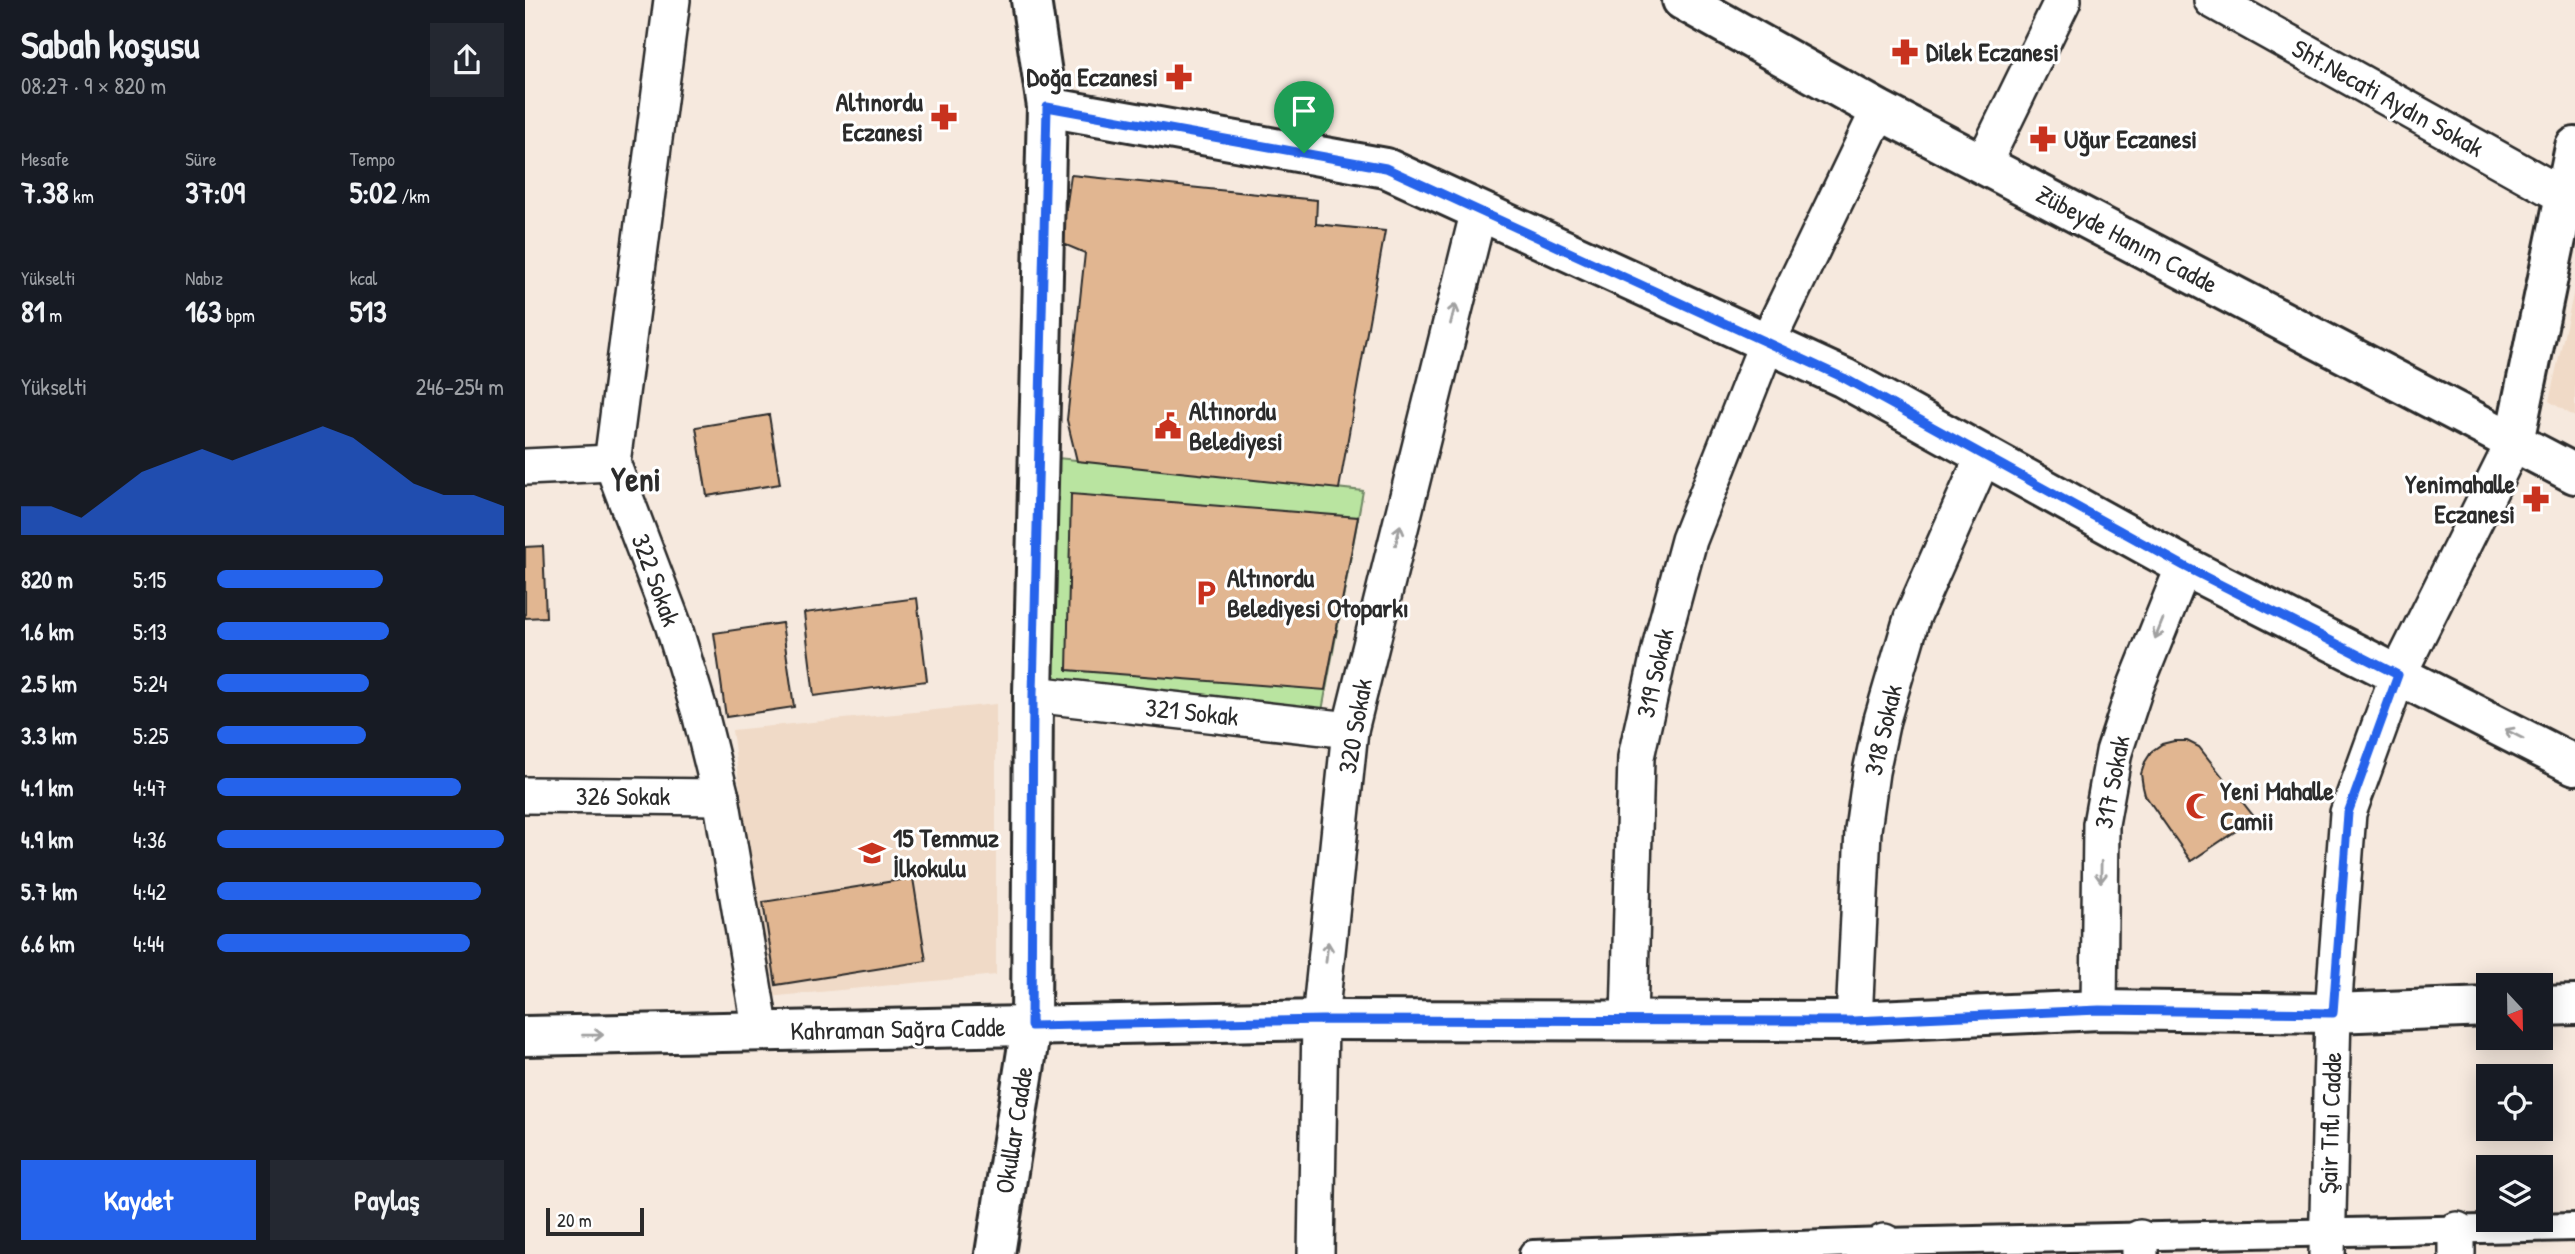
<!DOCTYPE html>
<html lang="tr">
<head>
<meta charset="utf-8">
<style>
  :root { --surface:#171b24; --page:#242831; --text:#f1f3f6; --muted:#9ea1a6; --accent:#2563eb }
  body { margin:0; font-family:"Patrick Hand",sans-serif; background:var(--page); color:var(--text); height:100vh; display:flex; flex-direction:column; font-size:26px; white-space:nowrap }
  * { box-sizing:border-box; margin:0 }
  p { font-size:23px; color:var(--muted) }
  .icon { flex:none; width:38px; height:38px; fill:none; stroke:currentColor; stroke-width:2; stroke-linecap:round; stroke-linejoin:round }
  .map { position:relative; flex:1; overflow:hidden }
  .side { display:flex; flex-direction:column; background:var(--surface); width:525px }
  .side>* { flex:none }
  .needle { width:46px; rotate:158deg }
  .fabs { position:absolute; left:1951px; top:973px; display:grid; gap:14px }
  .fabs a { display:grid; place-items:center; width:77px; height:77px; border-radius:0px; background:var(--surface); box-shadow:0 4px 18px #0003; font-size:35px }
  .scale { position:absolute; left:21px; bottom:18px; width:98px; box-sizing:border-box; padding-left:7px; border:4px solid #2b2b2b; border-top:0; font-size:19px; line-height:24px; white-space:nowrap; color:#2b2b2b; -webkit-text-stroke:5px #fff; paint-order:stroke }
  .pin { position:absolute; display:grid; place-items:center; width:60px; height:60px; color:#fff; margin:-72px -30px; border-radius:50% 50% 50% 0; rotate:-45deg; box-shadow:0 0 7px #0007 }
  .pin .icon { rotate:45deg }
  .round { display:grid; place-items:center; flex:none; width:74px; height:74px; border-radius:0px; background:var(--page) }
  .headline { display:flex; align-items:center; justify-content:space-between; height:119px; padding:0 21px }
  h1 { font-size:38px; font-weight:700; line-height:52px }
  .metrics { display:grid; grid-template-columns:repeat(3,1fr); gap:10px; height:119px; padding:7px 21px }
  .metrics div { display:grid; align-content:center }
  .metrics b { font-size:30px; font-weight:700 }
  .metrics small { font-size:19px; font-weight:400 }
  .metrics p { font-size:19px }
  .chart { height:196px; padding:14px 21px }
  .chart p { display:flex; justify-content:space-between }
  .chart svg { width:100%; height:126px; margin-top:7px; fill:var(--accent); opacity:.7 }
  .primary-button { display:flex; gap:14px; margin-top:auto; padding:14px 21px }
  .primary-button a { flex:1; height:80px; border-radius:0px; background:var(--accent); color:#fff; font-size:28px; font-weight:700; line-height:80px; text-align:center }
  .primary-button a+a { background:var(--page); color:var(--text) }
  ul { padding:0 21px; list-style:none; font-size:23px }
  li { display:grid; grid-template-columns:112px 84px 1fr; align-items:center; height:52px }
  li i { height:18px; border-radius:9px; background:var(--accent) }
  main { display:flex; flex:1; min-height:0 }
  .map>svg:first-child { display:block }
</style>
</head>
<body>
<main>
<section class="side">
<div class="headline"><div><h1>Sabah koşusu</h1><p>08:27 · 9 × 820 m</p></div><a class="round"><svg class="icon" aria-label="share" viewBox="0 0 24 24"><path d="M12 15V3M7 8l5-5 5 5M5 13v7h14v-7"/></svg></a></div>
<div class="metrics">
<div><p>Mesafe</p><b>7.38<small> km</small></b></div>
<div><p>Süre</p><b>37:09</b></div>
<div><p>Tempo</p><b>5:02<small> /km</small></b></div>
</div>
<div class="metrics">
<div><p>Yükselti</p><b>81<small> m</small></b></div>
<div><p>Nabız</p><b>163<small> bpm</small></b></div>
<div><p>kcal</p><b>513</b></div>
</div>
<div class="chart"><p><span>Yükselti</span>246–254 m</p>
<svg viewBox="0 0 160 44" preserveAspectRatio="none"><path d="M0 44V34L10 34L20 38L30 30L40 22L50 18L60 14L70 18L80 14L90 10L100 6L110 10L120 18L130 26L140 30L150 30L160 34V44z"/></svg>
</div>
<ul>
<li><b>820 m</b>5:15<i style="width:58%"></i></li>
<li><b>1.6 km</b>5:13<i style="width:60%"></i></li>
<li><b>2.5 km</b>5:24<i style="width:53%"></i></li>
<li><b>3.3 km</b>5:25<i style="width:52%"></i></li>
<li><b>4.1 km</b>4:47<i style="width:85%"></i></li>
<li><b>4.9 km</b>4:36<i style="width:100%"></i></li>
<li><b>5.7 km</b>4:42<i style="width:92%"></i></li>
<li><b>6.6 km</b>4:44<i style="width:88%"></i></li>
</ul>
<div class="primary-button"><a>Kaydet</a><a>Paylaş</a></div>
</section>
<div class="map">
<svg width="2050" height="1254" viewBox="0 0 2050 1254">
  <rect width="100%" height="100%" fill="#f6e9de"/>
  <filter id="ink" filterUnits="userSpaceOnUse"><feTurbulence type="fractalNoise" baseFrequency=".0143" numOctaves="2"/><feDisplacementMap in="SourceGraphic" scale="14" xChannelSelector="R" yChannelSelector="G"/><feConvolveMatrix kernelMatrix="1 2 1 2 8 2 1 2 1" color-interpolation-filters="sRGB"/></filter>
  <g filter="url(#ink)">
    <g fill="#f0dac7">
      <path d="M2050,286V417L2024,401Z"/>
      <path d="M471,704V975L243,997L207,730Z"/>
    </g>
    <path fill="#b9e4a0" stroke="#728866" stroke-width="2" d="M514,456L838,491L794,727L523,696Z"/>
    <g fill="#e1b691" stroke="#2b2b2b" stroke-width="2">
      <path d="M546,175L792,200L791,224L860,231L814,489L552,461L542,420L560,253L536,243Z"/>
      <path d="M244,415L255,484L182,496L171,427Z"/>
      <path d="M546,494L833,517L800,690L542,670Z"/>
      <path d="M18,546L21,617L0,618V547Z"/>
      <path d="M392,598L402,681L289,696L279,613Z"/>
      <path d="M257,623L269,707L201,717L189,633Z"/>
      <path d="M1649,741H1662L1674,747L1730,818L1666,861L1620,795L1618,787L1616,774L1620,762L1627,751L1637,744Z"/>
      <path d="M388,878L401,961L251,985L238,902Z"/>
    </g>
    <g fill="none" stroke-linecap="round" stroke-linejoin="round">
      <g stroke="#2b2b2b" stroke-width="32">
        <path id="pedestrian" d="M1008,1254L1359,1242L2050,1227"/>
      </g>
      <g stroke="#2b2b2b" stroke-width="40">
        <g id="minor">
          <path d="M147,0L87,463L148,624L175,713L196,797L236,1032"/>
          <path d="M1687,0L2039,196"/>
          <path d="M1458,164L1538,0"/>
          <path d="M0,467L87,463"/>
          <path d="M508,694L825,730"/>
          <path d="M0,795L196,797"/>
          <path d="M1574,1010L1576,824L1589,752L1610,688L1659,566"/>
          <path d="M1104,1020L1111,757L1137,640L1164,540L1242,343L1354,110"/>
          <path d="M1329,1021L1338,830L1346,772L1357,720L1387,618L1459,455"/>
          <path d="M1932,1230V1254"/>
          <path d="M791,1254L795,1020L825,730L954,210"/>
          <path d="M1359,1254V1242"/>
          <path d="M1615,1254V1238"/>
          <path d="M1802,1254L1808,1013L1823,813L1873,675L1989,442"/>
        </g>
      </g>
      <g stroke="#2b2b2b" stroke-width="44">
        <g id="tertiary">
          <path d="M522,107L861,168L1319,378L1659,566L2050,765"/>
          <path d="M1989,442L2050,147"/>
          <path d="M2016,1006L2050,1005"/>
          <path d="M0,1036L795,1020L1329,1021L1574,1010L1808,1013L1964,1007"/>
          <path d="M470,1254L506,1026L508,694L522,107L506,0"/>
        </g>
      </g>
      <g stroke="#2b2b2b" stroke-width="44">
        <path id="secondary" d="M1157,0L1354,110L2050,474"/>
      </g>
      <use href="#pedestrian" stroke="#fff" stroke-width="26"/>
      <use href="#minor" stroke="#fff" stroke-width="35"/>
      <use href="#tertiary" stroke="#fff" stroke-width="38"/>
      <use href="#secondary" stroke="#fff" stroke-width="38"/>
    </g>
    <defs><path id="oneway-shaft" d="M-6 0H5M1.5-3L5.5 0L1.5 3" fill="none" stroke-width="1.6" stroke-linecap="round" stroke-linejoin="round" transform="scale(1.75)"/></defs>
    <g stroke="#a0a0a0">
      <use href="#oneway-shaft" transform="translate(928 314) rotate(-76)"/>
      <use href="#oneway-shaft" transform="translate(873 535) rotate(-76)"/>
      <use href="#oneway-shaft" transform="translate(1634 629) rotate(112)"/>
      <use href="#oneway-shaft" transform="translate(1989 734) rotate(-153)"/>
      <use href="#oneway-shaft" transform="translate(1576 872) rotate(91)"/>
      <use href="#oneway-shaft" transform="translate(802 952) rotate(-84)"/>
      <use href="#oneway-shaft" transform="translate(68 1035) rotate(-1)"/>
    </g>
  </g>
  <g fill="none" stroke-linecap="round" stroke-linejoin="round" filter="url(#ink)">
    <g stroke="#fff" stroke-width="14">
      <path id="route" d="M522,107L861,168L1319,378L1659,566L1873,675L1823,813L1808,1013L1574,1010L1329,1021L796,1020L506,1026L508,694Z"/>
    </g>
    <use href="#route" stroke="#2563eb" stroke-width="9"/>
  </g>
  <defs>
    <g id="pharmacy-bare" transform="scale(2.1)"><path d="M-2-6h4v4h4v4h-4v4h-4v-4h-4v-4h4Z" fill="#c8321e" stroke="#fff" stroke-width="2.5" paint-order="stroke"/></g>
    <g id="civic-bare" transform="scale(2.1)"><path d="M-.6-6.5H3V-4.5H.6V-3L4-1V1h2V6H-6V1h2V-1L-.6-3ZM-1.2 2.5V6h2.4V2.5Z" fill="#c8321e" stroke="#fff" stroke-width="2.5" paint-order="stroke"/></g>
    <g id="parking-bare" transform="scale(2.1)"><path d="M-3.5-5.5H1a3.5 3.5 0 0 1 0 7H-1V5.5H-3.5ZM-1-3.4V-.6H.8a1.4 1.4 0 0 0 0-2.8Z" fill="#c8321e" stroke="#fff" stroke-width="2.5" paint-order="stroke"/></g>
    <g id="mosque-bare" transform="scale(2.1)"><path d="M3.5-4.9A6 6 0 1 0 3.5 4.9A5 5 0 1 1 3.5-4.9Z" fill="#c8321e" stroke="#fff" stroke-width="2.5" paint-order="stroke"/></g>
    <g id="school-bare" transform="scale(2.1)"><path d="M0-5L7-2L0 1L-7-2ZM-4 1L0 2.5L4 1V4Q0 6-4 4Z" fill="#c8321e" stroke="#fff" stroke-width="2.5" paint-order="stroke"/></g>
  </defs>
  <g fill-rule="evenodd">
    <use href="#pharmacy-bare" x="1380" y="52"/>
    <use href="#pharmacy-bare" x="654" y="77"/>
    <use href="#pharmacy-bare" x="419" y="117"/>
    <use href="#pharmacy-bare" x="1518" y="139"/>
    <use href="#civic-bare" x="643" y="426"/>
    <use href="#pharmacy-bare" x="2011" y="499"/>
    <use href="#parking-bare" x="681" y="593"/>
    <use href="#mosque-bare" x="1674" y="806"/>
    <use href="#school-bare" x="347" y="853"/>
  </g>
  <g text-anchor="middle" stroke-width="6" stroke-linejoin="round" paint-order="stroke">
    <g font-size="26" font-weight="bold" fill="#2b2b2b" stroke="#fff" text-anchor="start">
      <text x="1401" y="61">Dilek Eczanesi</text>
      <text x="633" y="86" text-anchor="end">Doğa Eczanesi</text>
      <text x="398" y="111" text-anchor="end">Altınordu<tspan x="398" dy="30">Eczanesi</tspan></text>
      <text x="1539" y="148">Uğur Eczanesi</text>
      <text x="664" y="420">Altınordu<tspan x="664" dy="30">Belediyesi</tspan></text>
      <text x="1990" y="493" text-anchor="end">Yenimahalle<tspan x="1990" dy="30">Eczanesi</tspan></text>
      <text x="702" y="587">Altınordu<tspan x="702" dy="30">Belediyesi Otoparkı</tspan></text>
      <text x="1695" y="800">Yeni Mahalle<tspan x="1695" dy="30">Camii</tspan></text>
      <text x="368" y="847">15 Temmuz<tspan x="368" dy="30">İlkokulu</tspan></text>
    </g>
    <g font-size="26" fill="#2b2b2b" stroke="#fff">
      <text transform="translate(1863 98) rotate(29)" y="9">Sht.Necati Aydın Sokak</text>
      <text transform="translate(1602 239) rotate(28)" y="9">Zübeyde Hanım Cadde</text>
      <text transform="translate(131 580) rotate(70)" y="9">322 Sokak</text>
      <text transform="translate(1130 673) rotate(-77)" y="9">319 Sokak</text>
      <text transform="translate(667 712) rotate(6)" y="9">321 Sokak</text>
      <text transform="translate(830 726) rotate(-80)" y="9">320 Sokak</text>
      <text transform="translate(1358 730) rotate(-77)" y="9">318 Sokak</text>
      <text transform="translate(1587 782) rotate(-79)" y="9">317 Sokak</text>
      <text x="98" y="805">326 Sokak</text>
      <text transform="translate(373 1029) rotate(-1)" y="9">Kahraman Sağra Cadde</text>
      <text transform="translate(1805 1123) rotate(-88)" y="9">Şair Tıflı Cadde</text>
      <text transform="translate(489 1130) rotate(-81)" y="9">Okullar Cadde</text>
    </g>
    <g font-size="33" font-weight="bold" fill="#2b2b2b" stroke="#fff">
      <text x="111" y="491">Yeni</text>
    </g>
  </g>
</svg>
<div class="fabs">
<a><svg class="needle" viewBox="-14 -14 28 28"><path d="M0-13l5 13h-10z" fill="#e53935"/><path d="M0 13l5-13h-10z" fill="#9ea1a6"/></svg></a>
<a><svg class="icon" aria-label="locate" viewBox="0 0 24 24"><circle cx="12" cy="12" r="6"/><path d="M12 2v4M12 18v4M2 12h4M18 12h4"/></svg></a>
<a><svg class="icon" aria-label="layers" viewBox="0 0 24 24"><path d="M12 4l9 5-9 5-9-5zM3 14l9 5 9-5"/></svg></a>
</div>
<div class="scale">20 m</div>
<div class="pin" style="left:779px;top:153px;background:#1e9e55"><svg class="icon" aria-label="arrive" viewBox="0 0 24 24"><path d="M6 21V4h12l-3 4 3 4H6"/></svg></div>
</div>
</main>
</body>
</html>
